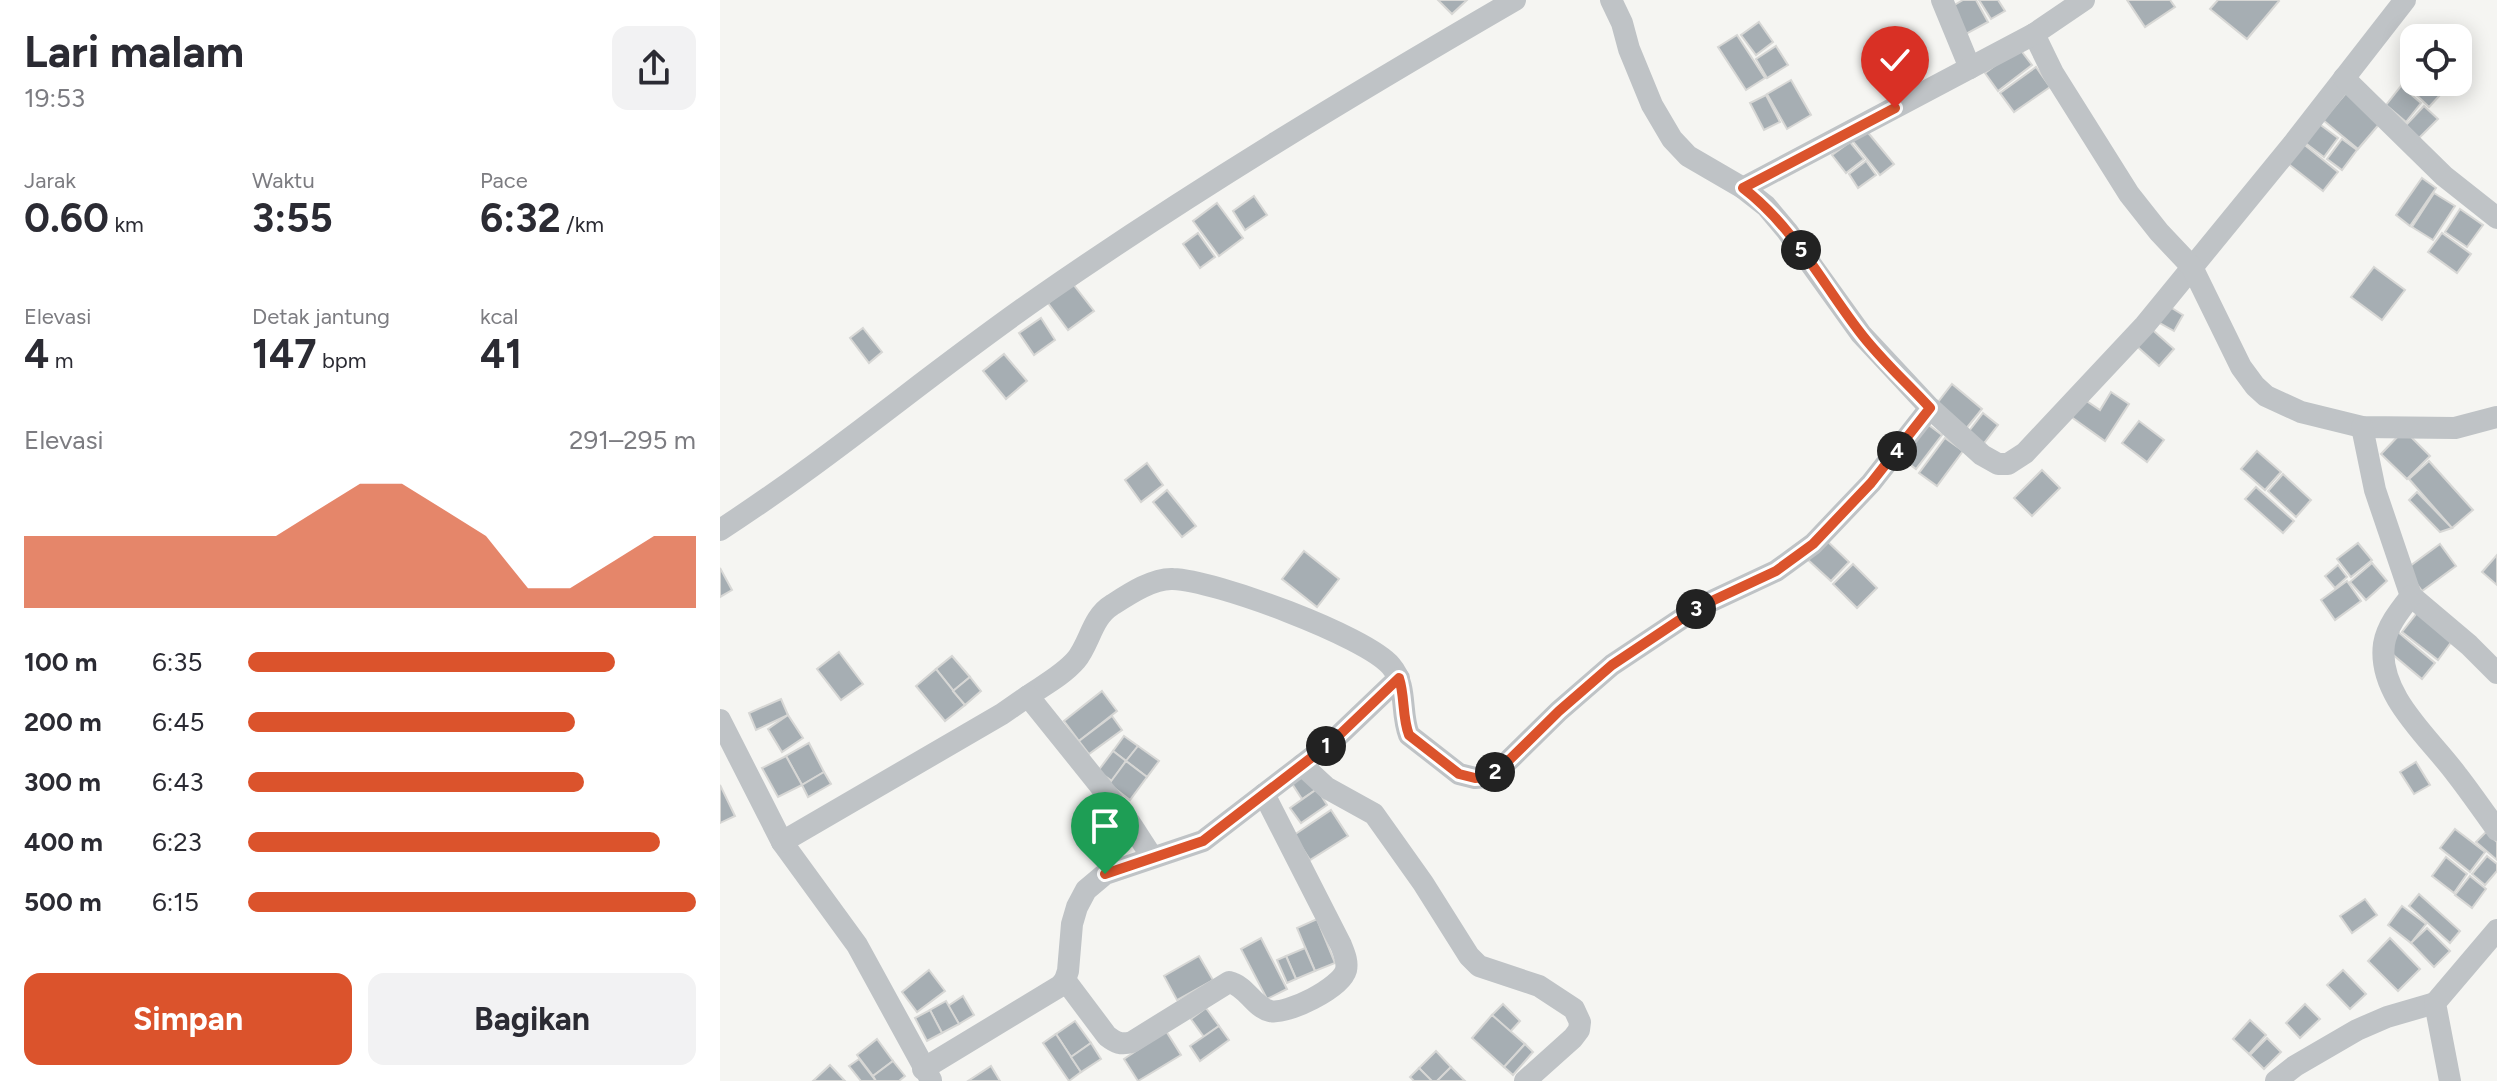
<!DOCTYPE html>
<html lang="id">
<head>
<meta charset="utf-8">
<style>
  :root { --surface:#fff; --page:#f2f2f3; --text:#2b2b33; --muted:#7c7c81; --accent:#db532c }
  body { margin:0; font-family:Figtree,sans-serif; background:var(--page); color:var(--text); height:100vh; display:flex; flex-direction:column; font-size:30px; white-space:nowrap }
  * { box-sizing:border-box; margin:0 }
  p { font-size:26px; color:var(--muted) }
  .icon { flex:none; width:44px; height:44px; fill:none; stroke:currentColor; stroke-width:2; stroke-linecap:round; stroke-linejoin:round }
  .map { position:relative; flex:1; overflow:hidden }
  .details { display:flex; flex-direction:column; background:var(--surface); width:720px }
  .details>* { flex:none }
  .fabs { position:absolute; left:1680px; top:24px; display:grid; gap:16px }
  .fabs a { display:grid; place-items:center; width:72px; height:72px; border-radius:16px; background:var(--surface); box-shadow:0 4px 20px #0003; font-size:40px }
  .pin { position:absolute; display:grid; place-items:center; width:68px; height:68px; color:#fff; margin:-82px -34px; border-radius:50% 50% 50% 0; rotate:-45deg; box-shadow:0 0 8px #0007 }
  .pin .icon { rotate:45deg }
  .km { position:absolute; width:40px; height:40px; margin:-20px; border-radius:50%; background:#222; color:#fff; font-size:22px; line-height:40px; text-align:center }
  .round { display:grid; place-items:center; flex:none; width:84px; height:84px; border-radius:16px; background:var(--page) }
  .head { display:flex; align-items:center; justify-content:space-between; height:136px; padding:0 24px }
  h1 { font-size:44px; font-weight:700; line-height:60px }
  .figures { display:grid; grid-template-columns:repeat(3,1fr); gap:12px; height:136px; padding:8px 24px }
  .figures div { display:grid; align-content:center }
  .figures b { font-size:40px; font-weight:700 }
  .figures small { font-size:22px; font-weight:400 }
  .figures p { font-size:22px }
  .chart { height:224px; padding:16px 24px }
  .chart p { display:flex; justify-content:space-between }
  .chart svg { width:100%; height:144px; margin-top:8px; fill:var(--accent); opacity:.7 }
  .button { display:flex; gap:16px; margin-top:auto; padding:16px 24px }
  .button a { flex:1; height:92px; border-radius:16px; background:var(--accent); color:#fff; font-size:32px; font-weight:700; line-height:92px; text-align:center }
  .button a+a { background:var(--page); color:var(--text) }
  ul { padding:0 24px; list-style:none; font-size:26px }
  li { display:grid; grid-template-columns:128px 96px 1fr; align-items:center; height:60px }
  li i { height:20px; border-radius:10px; background:var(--accent) }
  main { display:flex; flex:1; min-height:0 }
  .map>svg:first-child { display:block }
</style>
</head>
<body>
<main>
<section class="details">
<div class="head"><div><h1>Lari malam</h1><p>19:53</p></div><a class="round"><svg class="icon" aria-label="share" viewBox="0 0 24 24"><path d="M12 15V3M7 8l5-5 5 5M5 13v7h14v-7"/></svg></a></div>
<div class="figures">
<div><p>Jarak</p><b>0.60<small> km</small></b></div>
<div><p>Waktu</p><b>3:55</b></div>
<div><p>Pace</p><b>6:32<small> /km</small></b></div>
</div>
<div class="figures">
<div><p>Elevasi</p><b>4<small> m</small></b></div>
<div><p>Detak jantung</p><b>147<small> bpm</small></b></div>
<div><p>kcal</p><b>41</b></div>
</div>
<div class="chart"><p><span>Elevasi</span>291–295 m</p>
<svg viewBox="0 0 160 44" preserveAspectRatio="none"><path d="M0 44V22L10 22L20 22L30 22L40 22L50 22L60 22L70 14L80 6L90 6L100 14L110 22L120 38L130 38L140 30L150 22L160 22V44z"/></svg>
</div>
<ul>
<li><b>100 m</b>6:35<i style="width:82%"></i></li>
<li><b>200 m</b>6:45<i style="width:73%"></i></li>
<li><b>300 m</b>6:43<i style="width:75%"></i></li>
<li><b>400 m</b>6:23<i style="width:92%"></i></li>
<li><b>500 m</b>6:15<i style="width:100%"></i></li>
</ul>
<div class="button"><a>Simpan</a><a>Bagikan</a></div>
</section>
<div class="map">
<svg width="1777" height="1081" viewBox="0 0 1777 1081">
  <rect width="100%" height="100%" fill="#f5f5f2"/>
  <g fill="#a6aeb3" stroke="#d7d7d5" stroke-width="2">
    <path d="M718,0H747L732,14Z"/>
    <path d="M1243,0H1256L1268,22L1246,34L1231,7Z"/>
    <path d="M1259,0H1278L1285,11L1271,19Z"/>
    <path d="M1407,0H1450L1455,7L1425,27Z"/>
    <path d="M1498,0H1558L1559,1L1527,39L1490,9Z"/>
    <path d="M1039,22L1053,42L1036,55L1021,35Z"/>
    <path d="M1017,35L1045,78L1026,90L998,47Z"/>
    <path d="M1056,46L1068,65L1047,78L1036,59Z"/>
    <path d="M1299,48L1312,65L1278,91L1265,73Z"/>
    <path d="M1316,67L1330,87L1294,112L1280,93Z"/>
    <path d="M1071,80L1091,115L1067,129L1047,94Z"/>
    <path d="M1694,82H1708L1721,94L1709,107L1689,88Z"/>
    <path d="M1681,86L1701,103L1686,122L1666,105Z"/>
    <path d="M1626,93L1661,122L1638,149L1603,120Z"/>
    <path d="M1046,95L1060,122L1044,130L1030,103Z"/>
    <path d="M1704,106L1718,119L1699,138L1686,125Z"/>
    <path d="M1594,120L1618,138L1604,157L1580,139Z"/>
    <path d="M1145,129L1174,164L1160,175L1132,140Z"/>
    <path d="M1622,139L1637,150L1622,170L1607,159Z"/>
    <path d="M1130,142L1144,159L1126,173L1112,155Z"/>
    <path d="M1581,142L1618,172L1603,191L1566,162Z"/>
    <path d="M1146,161L1156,175L1138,188L1129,174Z"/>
    <path d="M1702,178L1716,188L1690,226L1676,215Z"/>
    <path d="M1714,193L1735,206L1713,240L1692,227Z"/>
    <path d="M534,196L547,215L525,230L513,211Z"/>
    <path d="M497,203L523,238L499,256L473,221Z"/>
    <path d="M1740,209L1763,225L1747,247L1725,232Z"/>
    <path d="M478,233L495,257L480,268L463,244Z"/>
    <path d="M1722,233L1751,254L1737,273L1708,252Z"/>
    <path d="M1654,267L1685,290L1662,320L1631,297Z"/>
    <path d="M353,284L374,311L348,330L328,303Z"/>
    <path d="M1447,305L1463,315L1454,331L1438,322Z"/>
    <path d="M321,318L335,340L314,355L299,333Z"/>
    <path d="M1427,325L1454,349L1439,366L1412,342Z"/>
    <path d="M143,328L162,352L149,363L130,338Z"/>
    <path d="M284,354L307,381L286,399L263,371Z"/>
    <path d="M1232,384L1262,409L1245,430L1215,406Z"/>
    <path d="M1391,392L1409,404L1385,441L1350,416L1362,398L1380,410Z"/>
    <path d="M1263,413L1278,425L1261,447L1246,435Z"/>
    <path d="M1419,421L1444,440L1427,462L1402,443Z"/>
    <path d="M1206,423L1222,435L1196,469L1180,457Z"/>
    <path d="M1684,430L1710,456L1687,479L1661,454Z"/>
    <path d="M1225,438L1243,451L1217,486L1199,473Z"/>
    <path d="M1537,451L1561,472L1545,490L1521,469Z"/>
    <path d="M1709,461L1753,510L1732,528L1689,479Z"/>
    <path d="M427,463L443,485L421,502L405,480Z"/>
    <path d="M1322,470L1340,488L1312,516L1294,498Z"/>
    <path d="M1563,474L1591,500L1576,517L1548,491Z"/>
    <path d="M1536,487L1574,521L1563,533L1525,499Z"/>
    <path d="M447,490L476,526L462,537L433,502Z"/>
    <path d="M1697,492L1732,528L1720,532L1689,500Z"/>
    <path d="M1105,539L1129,562L1111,581L1087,559Z"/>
    <path d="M1638,543L1652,560L1631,577L1617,559Z"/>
    <path d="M1720,544L1736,566L1702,591L1686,569Z"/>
    <path d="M584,551L619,579L597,607L562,579Z"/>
    <path d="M1777,555V585L1762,572Z"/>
    <path d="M1652,563L1667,581L1646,600L1630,582Z"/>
    <path d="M1133,564L1157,588L1137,608L1113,584Z"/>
    <path d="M1618,565L1627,577L1615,588L1605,576Z"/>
    <path d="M0,568L12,590L0,597Z"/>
    <path d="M1627,581L1641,601L1615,620L1601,600Z"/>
    <path d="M1697,613L1732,641L1718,660L1682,632Z"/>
    <path d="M1678,632L1715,663L1702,679L1665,648Z"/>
    <path d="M119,652L143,684L121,700L97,669Z"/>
    <path d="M232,656L250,677L233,691L216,669Z"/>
    <path d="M216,669L245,705L225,721L196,686Z"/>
    <path d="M250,677L261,691L245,705L233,691Z"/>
    <path d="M382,691L397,711L359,741L344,721Z"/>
    <path d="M61,699L68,715L36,730L29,713Z"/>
    <path d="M68,715L83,738L62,752L48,729Z"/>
    <path d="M392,716L402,730L369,754L359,741Z"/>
    <path d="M404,736L418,746L406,761L393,751Z"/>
    <path d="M89,743L104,772L82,785L66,756Z"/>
    <path d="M418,746L439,761L427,777L406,761Z"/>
    <path d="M393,751L406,761L392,781L378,771Z"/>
    <path d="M66,756L82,785L58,797L42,768Z"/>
    <path d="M406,761L427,777L410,800L389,784Z"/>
    <path d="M1696,762L1710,785L1694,794L1680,772Z"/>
    <path d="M584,770L597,789L582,799L569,779Z"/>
    <path d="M104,772L111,784L88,797L82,785Z"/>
    <path d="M0,785L15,816L0,823Z"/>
    <path d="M597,789L607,805L581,823L570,808Z"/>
    <path d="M611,810L628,836L590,860L574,835Z"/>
    <path d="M1735,829L1765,852L1750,872L1720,848Z"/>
    <path d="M1766,832L1777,842V860L1756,842Z"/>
    <path d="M1767,856L1777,864V871L1765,885L1752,874Z"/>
    <path d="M1726,857L1747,874L1734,893L1712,876Z"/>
    <path d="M1750,876L1766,889L1752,908L1735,895Z"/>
    <path d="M1699,894L1740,931L1730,943L1689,906Z"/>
    <path d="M1645,899L1657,915L1632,933L1620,916Z"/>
    <path d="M1682,906L1706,924L1691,943L1668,925Z"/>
    <path d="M597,919L615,963L595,971L577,928Z"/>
    <path d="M1707,928L1730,951L1714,967L1691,943Z"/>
    <path d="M541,938L567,989L547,999L521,949Z"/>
    <path d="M1670,938L1700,969L1678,991L1648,961Z"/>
    <path d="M585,948L595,971L576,979L566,956Z"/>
    <path d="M479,956L493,980L457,1000L444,976Z"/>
    <path d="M566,956L576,979L567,983L557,960Z"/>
    <path d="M209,970L225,991L197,1012L182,992Z"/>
    <path d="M1623,970L1646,994L1630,1009L1607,985Z"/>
    <path d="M243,996L254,1015L239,1024L228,1006Z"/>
    <path d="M226,1001L239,1024L222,1033L210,1010Z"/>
    <path d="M783,1004L800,1021L790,1032L772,1015Z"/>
    <path d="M1585,1004L1600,1019L1580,1038L1566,1023Z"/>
    <path d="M486,1008L499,1026L484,1037L471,1019Z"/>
    <path d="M210,1010L222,1033L207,1041L195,1018Z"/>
    <path d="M772,1015L805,1044L784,1067L752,1038Z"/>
    <path d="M1530,1020L1546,1035L1529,1054L1513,1039Z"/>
    <path d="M355,1021L371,1043L351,1057L336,1034Z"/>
    <path d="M499,1026L509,1040L480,1061L470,1046Z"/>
    <path d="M446,1031L461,1055L418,1081L404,1059Z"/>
    <path d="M336,1034L361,1072L349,1081L323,1043Z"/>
    <path d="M1547,1038L1561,1052L1544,1069L1530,1055Z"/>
    <path d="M157,1039L173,1061L153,1076L137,1055Z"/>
    <path d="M371,1043L381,1059L361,1072L351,1057Z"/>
    <path d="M805,1044L813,1052L793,1075L784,1067Z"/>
    <path d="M716,1051L731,1067L717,1081H711L699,1068Z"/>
    <path d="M139,1059L156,1081H141L129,1066Z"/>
    <path d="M173,1061L185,1076L179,1081H156L153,1076Z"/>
    <path d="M110,1065L125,1081H93Z"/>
    <path d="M271,1066L280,1081H248Z"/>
    <path d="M731,1067L745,1081H717Z"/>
    <path d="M699,1068L712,1081H694L690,1077Z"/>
  </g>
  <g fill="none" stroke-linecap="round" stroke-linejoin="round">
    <g stroke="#bfc3c6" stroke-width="22">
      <path d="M891,0L902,23L909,49L932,105L952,139L968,156L1023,188L1046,206L1067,231L1141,334L1210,408L1262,455L1278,464H1288L1305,453L1425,325L1573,144L1685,0"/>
      <path d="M1222,0L1250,68"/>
      <path d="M1314,34L1333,73L1409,194L1439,232L1472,267L1521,367L1535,386L1546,396L1581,412L1642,427L1735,428L1777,417"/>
      <path d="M1624,78L1724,176L1777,218"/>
      <path d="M1023,188L1314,34L1364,0"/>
      <path d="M1642,427L1655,490L1691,596L1749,645L1777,673"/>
      <path d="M0,530C110,459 210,373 318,298C472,191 633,94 795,0"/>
      <path d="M1691,596C1680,610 1667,626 1664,644C1657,695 1710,738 1737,775C1751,793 1764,812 1777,830"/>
      <path d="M308,696C324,685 343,675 356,660C370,643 372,617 392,605C409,594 433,578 453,579C494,580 646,636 671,666C688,686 680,712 689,735L739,774L755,778L768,777L781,768L839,711L892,665L979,607L1056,571L1093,544L1151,483L1210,408"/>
      <path d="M0,720L62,842L137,945L211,1080"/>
      <path d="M582,765L607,788L654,814L703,883L749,956L759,966L819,986L854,1009L860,1022L859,1030L853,1038L805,1081"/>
      <path d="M62,842L282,714L308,696L410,823L432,857"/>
      <path d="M345,980L387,1036C396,1043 401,1045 412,1042L509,982C527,986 533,1007 550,1011C567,1015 621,988 626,970C628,961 624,953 621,945L544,794"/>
      <path d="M203,1069L340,986L345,980L348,971L352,924L357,907L366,890L385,874L483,841L613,741L679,678"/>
      <path d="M1556,1081L1575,1066L1637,1030L1667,1017L1715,1003"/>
      <path d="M1730,1081L1715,1003L1777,930"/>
    </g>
  </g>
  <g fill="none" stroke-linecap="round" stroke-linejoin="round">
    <g stroke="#fff" stroke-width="16">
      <path id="route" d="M385,874L483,841L613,741L679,678C685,696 682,717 689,735L739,774L755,778L768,777L781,768L839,711L892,665L979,607L1056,571L1093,544L1151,483L1210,408C1187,383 1160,359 1139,331C1102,283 1073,226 1023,188L1175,108"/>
    </g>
    <use href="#route" stroke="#db532c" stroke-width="10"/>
  </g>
</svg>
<div class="fabs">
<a><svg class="icon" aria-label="locate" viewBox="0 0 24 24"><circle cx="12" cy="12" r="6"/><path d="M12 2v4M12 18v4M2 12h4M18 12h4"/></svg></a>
</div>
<div class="pin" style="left:385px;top:874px;background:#1e9e55"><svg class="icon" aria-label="arrive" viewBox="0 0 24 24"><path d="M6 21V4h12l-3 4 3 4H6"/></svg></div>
<div class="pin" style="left:1175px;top:108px;background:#d93025"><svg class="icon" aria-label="check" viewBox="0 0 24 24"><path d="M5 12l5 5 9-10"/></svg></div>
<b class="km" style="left:606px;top:746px">1</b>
<b class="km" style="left:775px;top:772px">2</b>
<b class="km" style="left:976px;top:609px">3</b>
<b class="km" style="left:1177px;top:451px">4</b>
<b class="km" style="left:1081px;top:250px">5</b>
</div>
</main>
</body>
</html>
